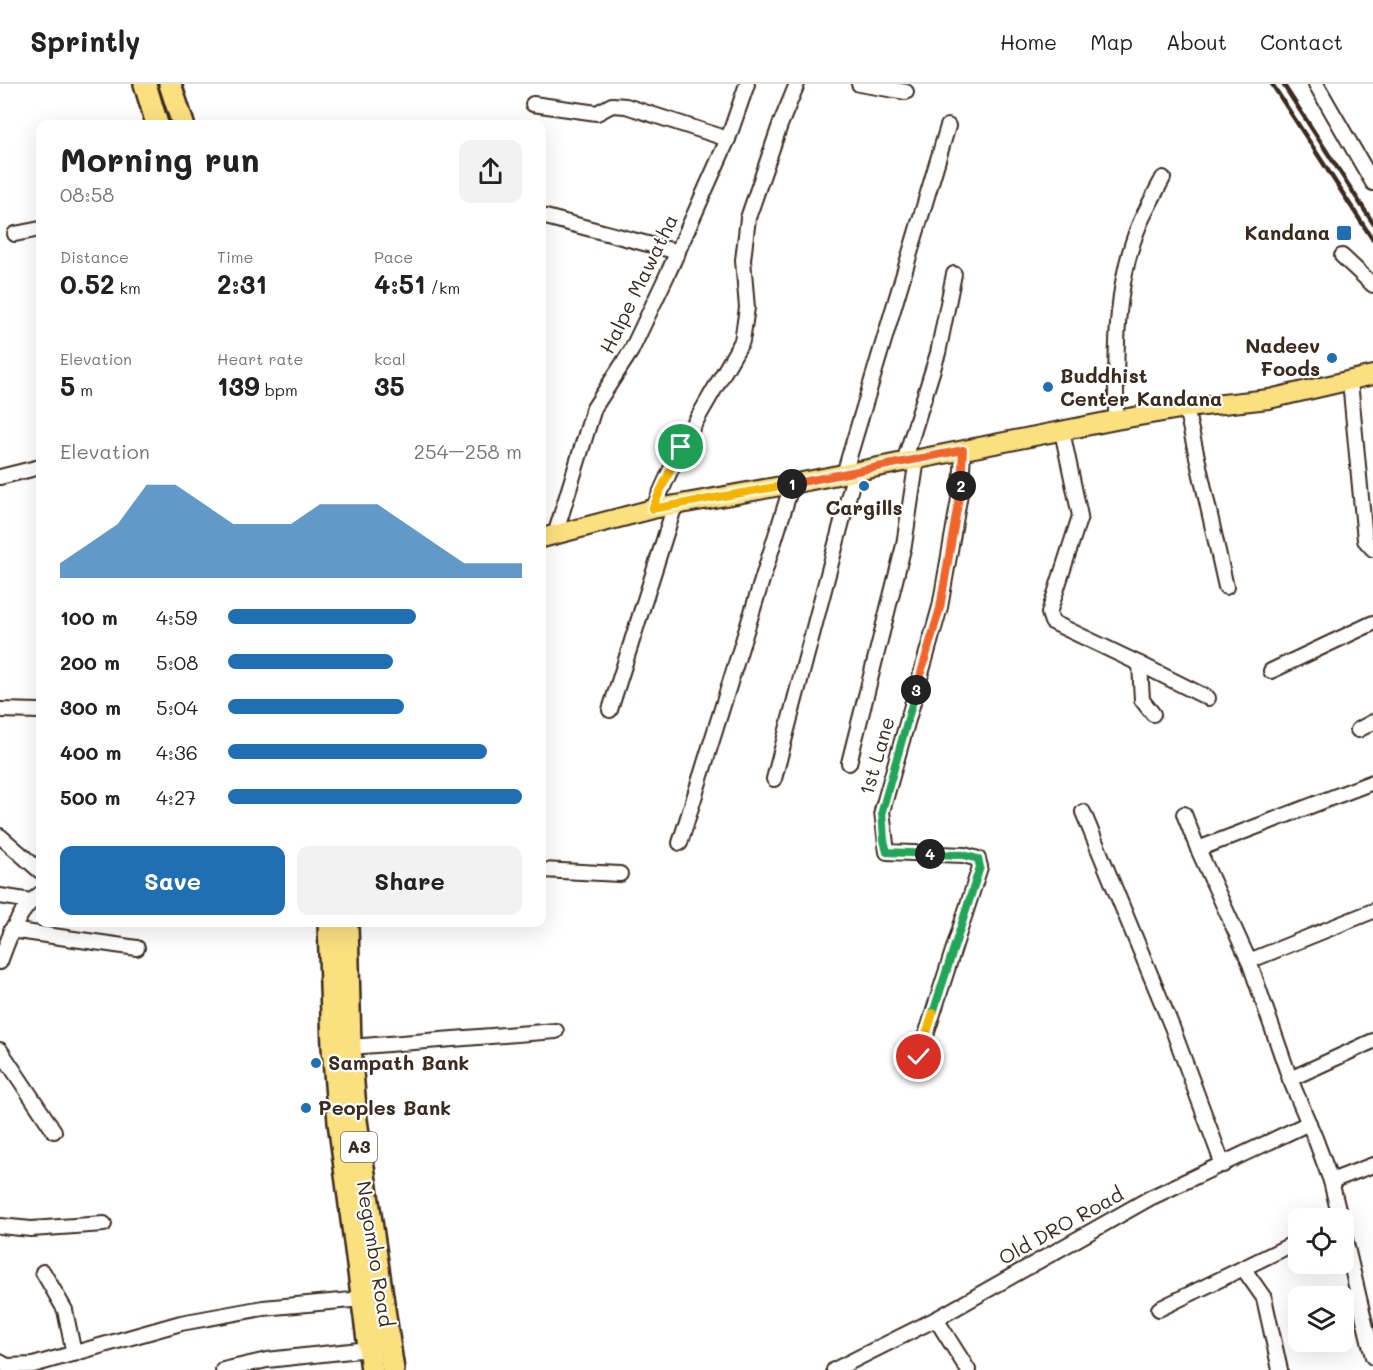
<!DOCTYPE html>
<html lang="en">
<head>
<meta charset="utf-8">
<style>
  :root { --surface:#fff; --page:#f2f2f2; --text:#222; --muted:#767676; --line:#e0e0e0; --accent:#1f6fb2 }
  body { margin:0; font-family:Mali,sans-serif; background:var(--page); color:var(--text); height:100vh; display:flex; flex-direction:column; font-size:22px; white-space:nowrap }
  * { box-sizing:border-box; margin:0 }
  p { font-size:20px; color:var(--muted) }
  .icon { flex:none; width:33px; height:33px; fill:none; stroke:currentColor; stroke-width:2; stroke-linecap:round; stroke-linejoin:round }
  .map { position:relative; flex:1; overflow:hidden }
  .drawer { position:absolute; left:36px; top:36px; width:510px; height:807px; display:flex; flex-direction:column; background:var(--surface); border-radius:12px; box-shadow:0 6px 24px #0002 }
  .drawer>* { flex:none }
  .fabs { position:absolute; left:1288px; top:1124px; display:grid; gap:12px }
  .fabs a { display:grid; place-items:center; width:66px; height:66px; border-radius:12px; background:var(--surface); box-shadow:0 6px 24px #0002; font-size:30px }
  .pin { position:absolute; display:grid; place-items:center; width:51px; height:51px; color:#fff; margin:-26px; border:3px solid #fff; border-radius:50%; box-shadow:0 2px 6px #0007 }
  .km { position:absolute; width:30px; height:30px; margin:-15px; border-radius:50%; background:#222; color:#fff; font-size:16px; line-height:30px; text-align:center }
  .round { display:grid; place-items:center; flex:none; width:63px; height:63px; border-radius:12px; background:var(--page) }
  .headline { display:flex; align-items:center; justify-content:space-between; height:102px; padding:0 24px }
  h1 { font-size:33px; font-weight:800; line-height:45px }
  .metrics { display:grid; grid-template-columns:repeat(3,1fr); gap:9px; height:102px; padding:6px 24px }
  .metrics div { display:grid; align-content:center }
  .metrics b { font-size:26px; font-weight:800 }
  .metrics small { font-size:16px; font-weight:400 }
  .metrics p { font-size:16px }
  .chart { height:168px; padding:12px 24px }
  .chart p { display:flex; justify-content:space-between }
  .chart svg { width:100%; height:108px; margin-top:6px; fill:var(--accent); opacity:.7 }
  .cta { display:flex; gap:12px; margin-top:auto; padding:12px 24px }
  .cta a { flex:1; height:69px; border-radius:12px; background:var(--accent); color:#fff; font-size:24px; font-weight:800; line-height:69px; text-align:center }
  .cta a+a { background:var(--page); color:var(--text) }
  ul { padding:0 24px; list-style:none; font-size:20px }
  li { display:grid; grid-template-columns:96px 72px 1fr; align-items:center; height:45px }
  li i { height:15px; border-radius:8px; background:var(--accent) }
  header { display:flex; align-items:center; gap:36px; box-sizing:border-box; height:84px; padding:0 30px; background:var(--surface); border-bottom:2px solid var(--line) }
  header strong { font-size:28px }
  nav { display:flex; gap:33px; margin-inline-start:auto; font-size:21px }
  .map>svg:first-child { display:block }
</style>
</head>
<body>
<header>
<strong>Sprintly</strong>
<nav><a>Home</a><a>Map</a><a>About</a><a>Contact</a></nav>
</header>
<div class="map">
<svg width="1373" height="1286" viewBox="0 0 1373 1286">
  <rect width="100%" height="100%" fill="#fff"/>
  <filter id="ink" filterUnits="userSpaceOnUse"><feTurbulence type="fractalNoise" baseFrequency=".0167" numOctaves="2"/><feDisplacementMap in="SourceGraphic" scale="12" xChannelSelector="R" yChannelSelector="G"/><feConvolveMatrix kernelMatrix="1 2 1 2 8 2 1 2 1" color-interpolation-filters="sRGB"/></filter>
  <g filter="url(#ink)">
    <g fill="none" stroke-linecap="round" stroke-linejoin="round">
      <g stroke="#3b2a1e" stroke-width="18">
        <g id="minor">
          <path d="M859,0L906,8"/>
          <path d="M1316,0L1373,99"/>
          <path d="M533,20L597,29L612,21L626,22L728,55"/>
          <path d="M542,132L678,168"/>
          <path d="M15,150L40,145"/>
          <path d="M1342,172L1373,201"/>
          <path d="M1350,297L1365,456L1373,465"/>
          <path d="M1186,324L1226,503"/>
          <path d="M1116,336C1116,271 1114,201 1140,139C1147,124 1155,109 1163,94"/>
          <path d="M1062,347L1080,432L1049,529L1052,538L1140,580L1142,616L1153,630"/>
          <path d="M904,378L938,269L954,190"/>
          <path d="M844,390L948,42"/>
          <path d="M0,393L40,383"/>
          <path d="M653,425L681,363L742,257L747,224L743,176L748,134L780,41L797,0"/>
          <path d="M555,451L594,324L631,267L669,187L728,55L747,0"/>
          <path d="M1140,580L1208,614"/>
          <path d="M1271,587L1373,539"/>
          <path d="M0,626L40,627"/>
          <path d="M610,626L675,421"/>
          <path d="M1358,646L1373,638"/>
          <path d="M849,679L904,461L917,375"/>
          <path d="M774,695L855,388"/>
          <path d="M1083,728L1172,943L1223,1081"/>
          <path d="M1184,730L1198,765"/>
          <path d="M0,752L40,787"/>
          <path d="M680,759L792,400"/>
          <path d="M542,786L620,790"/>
          <path d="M0,812L31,817"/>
          <path d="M11,846L137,864"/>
          <path d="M1249,877L1198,765L1373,698"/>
          <path d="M0,878C9,853 18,826 40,810"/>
          <path d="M350,963L556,947"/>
          <path d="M0,966L54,1047"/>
          <path d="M919,973L980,783L978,775L964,771L887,768L882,727L940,523L961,404L963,366"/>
          <path d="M1290,995L1373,957"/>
          <path d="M1331,1097L1373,1081"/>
          <path d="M1340,1134L1331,1097L1315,1054L1290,995L1249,877L1373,827"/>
          <path d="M0,1142L31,1145L104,1140"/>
          <path d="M1344,1151L1373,1273"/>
          <path d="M1243,1184L1264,1214L1280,1286"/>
          <path d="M43,1188L65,1226L74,1270"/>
          <path d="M1159,1225L1299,1157"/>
          <path d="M936,1235L968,1286"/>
          <path d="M0,1278L7,1282L33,1281L181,1239L263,1224L363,1215"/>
          <path d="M223,1286L267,1276L369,1265"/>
          <path d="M834,1286L936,1235L1150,1114L1309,1039"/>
        </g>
      </g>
      <g stroke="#3b2a1e" stroke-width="22">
        <path id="major" d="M542,454L653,425L792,400L1116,336L1186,324L1269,315L1373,291"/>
      </g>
      <g stroke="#3b2a1e" stroke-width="26">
        <g id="highway">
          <path d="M145,0L157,40"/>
          <path d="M170,0L183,40"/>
          <path d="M329,838L333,963L339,1038L372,1286"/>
          <path d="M347,838L350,963L356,1036L393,1286"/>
        </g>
      </g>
      <use href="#minor" stroke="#fff" stroke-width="14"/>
      <use href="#major" stroke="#fbe080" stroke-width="18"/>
      <use href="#highway" stroke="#fbe080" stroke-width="21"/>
      <g stroke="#3b2a1e" stroke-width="4.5">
        <path d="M1272,0L1373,156"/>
        <path d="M1283,0L1373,139"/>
      </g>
    </g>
  </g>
  <g fill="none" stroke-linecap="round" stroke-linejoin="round" filter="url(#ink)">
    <g stroke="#fff" stroke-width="12">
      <path id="split-1" d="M681,363L652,425L792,400"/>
    </g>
    <g stroke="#fff" stroke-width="12">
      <path id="split-2" d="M792,400L963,366L961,402"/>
    </g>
    <g stroke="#fff" stroke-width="12">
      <path id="split-3" d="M916,606L940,524L961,402"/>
    </g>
    <g stroke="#fff" stroke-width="12">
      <path id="split-4" d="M916,606L882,727L884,756L887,768L930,770"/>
    </g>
    <g stroke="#fff" stroke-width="12">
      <path id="split-5" d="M930,770L964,771L978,775L980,783L933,929"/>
    </g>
    <g stroke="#fff" stroke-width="12">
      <path id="split-6" d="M919,973L933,929"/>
    </g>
    <use href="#split-1" stroke="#f5b400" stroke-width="8"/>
    <use href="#split-2" stroke="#f0652b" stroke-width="8"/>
    <use href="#split-3" stroke="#f0652b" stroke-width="8"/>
    <use href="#split-4" stroke="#22a559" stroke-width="8"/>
    <use href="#split-5" stroke="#22a559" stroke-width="8"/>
    <use href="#split-6" stroke="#f5b400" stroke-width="8"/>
  </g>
  <g fill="#1f6fb2" stroke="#fff" stroke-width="2">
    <rect x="1336" y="141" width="16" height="16" rx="3"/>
    <circle cx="1332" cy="274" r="6"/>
    <circle cx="1048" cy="303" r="6"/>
    <circle cx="864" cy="402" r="6"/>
    <circle cx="316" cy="979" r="6"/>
    <circle cx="306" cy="1024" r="6"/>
  </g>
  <g text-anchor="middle" stroke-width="4.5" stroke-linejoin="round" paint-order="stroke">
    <rect fill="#fff" stroke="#766a62" stroke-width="1.5" x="341" y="1048" width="36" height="30" rx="4.5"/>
    <g font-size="18" font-weight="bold" fill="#3b2a1e">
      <text x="359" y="1069">A3</text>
    </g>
    <g font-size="20" font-weight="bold" fill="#3b2a1e" stroke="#fff" text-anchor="start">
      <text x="1330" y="156" text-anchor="end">Kandana</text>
      <text x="1320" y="269" text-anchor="end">Nadeev<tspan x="1320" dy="23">Foods</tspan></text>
      <text x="1060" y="299">Buddhist<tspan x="1060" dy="23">Center Kandana</tspan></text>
      <text x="864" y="431" text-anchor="middle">Cargills</text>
      <text x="328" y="986">Sampath Bank</text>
      <text x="318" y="1031">Peoples Bank</text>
    </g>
    <g font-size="20" fill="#3b2a1e" stroke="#fff">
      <text transform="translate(639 200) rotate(-64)" y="7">Halpe Mawatha</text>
      <text transform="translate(877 672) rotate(-74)" y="7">1st Lane</text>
      <text transform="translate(1061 1142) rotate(-29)" y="7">Old DRO Road</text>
      <text transform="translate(375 1170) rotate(81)" y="7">Negombo Road</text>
    </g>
  </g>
</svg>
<div class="fabs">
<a><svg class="icon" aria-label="locate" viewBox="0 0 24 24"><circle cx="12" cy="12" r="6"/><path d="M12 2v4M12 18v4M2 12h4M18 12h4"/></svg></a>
<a><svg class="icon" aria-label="layers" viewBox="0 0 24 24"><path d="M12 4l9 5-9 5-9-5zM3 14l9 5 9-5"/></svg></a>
</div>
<div class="pin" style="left:681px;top:363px;background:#1e9e55"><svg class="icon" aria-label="arrive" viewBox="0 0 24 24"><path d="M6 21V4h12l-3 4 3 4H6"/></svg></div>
<div class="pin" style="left:919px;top:973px;background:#d93025"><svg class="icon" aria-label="check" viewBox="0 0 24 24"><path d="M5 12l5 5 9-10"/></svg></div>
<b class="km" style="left:792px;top:400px">1</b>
<b class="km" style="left:961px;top:402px">2</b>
<b class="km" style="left:916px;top:606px">3</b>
<b class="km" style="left:930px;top:770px">4</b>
<section class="drawer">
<div class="headline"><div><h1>Morning run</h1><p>08:58</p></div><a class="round"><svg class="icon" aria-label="share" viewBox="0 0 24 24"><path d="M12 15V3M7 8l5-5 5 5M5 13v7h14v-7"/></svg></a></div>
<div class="metrics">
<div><p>Distance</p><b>0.52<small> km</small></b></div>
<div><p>Time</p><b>2:31</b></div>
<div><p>Pace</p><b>4:51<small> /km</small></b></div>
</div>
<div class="metrics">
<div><p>Elevation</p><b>5<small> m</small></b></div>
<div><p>Heart rate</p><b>139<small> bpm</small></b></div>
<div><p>kcal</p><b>35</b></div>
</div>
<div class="chart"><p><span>Elevation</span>254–258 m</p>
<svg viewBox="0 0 160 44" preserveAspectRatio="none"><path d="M0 44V38L10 30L20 22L30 6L40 6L50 14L60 22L70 22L80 22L90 14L100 14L110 14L120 22L130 30L140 38L150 38L160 38V44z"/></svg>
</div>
<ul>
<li><b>100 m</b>4:59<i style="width:64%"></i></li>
<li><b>200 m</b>5:08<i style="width:56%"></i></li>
<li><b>300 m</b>5:04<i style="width:60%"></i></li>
<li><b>400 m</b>4:36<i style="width:88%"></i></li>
<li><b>500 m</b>4:27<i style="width:100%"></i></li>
</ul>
<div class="cta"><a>Save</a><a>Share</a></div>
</section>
</div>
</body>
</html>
